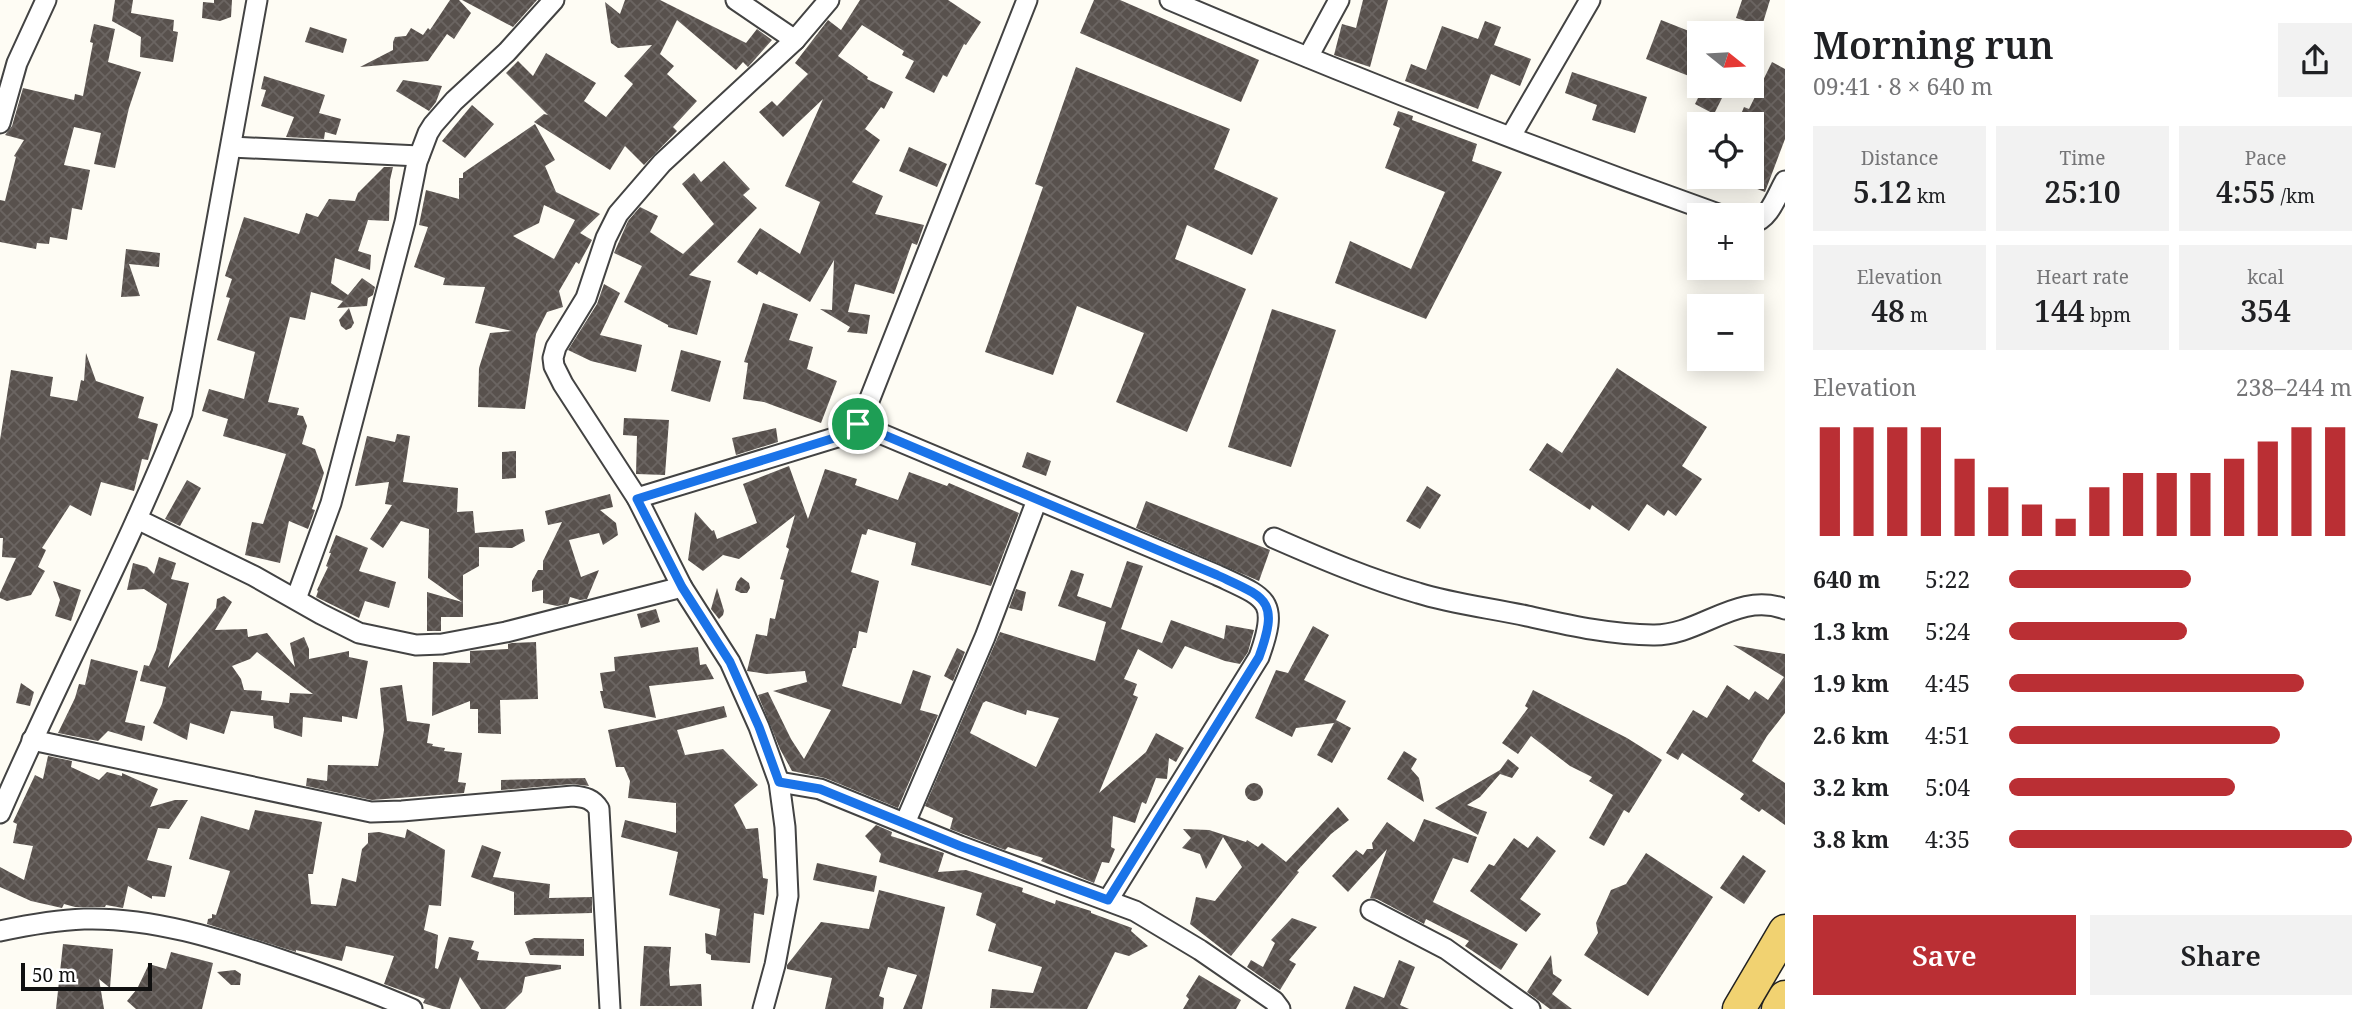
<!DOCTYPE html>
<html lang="en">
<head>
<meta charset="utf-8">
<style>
  :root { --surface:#fff; --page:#f2f2f2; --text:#202124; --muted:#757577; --accent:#ba2f34 }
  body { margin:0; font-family:"Noto Serif",serif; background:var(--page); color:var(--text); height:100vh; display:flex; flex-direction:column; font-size:26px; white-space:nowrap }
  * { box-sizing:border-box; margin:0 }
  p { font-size:23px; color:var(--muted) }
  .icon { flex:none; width:38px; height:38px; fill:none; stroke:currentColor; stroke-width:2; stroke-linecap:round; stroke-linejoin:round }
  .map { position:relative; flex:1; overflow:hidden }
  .sheet { display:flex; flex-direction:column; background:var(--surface); width:595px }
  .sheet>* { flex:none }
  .needle { width:46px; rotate:108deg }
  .tools { position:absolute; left:1687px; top:21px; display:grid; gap:14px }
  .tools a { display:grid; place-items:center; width:77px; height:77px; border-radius:0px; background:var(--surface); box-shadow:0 4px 18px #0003; font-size:35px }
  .scale { position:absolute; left:21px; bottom:18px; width:131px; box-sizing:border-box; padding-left:7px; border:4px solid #101010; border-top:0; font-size:19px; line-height:24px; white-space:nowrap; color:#101010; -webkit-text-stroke:5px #fff; paint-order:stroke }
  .pin { position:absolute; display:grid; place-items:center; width:60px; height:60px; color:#fff; margin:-30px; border:4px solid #fff; border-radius:50%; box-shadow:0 2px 7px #0007 }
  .round { display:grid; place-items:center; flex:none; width:74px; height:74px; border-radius:0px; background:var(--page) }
  .headline { display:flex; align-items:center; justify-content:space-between; height:119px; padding:0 28px }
  h1 { font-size:38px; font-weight:600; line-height:52px }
  .figures { display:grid; grid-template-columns:repeat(3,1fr); gap:10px; height:119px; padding:7px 28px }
  .figures div { display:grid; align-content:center; border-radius:0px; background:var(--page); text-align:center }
  .figures b { font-size:30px; font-weight:600 }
  .figures small { font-size:19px; font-weight:400 }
  .figures p { font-size:19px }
  .chart { height:196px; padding:14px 28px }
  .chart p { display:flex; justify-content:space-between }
  .chart svg { width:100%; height:126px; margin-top:7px; stroke:var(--accent); stroke-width:6 }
  .cta { display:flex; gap:14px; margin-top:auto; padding:14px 28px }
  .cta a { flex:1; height:80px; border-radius:0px; background:var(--accent); color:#fff; font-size:28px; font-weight:600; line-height:80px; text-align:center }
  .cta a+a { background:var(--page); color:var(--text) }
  ul { padding:0 28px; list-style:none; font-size:23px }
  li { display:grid; grid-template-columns:112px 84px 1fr; align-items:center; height:52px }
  li i { height:18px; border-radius:9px; background:var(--accent) }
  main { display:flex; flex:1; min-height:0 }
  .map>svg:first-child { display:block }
</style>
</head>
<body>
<main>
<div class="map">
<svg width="1785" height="1009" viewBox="0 0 1785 1009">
  <defs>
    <pattern id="building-cross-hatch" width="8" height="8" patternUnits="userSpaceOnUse" patternTransform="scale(1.75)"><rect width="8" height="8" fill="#58514d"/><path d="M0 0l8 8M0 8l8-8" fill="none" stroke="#6b6562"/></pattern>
  </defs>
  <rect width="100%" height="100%" fill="#fefcf4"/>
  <g fill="url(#building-cross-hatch)" fill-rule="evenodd">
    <path d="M115,0H133L131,13L174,20L173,31L178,32L173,62L140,57L141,37L112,21Z"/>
    <path d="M214,0H232L231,17L220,21L202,18L203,2L214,3Z"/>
    <path d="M450,0H459L471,13L454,39L447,34L428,61L360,67L393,50V42L395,37L406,36L411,28L423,35L428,28L430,30Z"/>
    <path d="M462,0H537L513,27Z"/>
    <path d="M625,0H660L746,43L757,29L772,40L748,67L743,62L736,70L677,20L660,54L674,66L667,74L697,101L673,127L677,131L644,165L625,146L610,170L534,122L544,114L548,115L506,73L518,61L533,76L546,53L596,83L584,101L606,117L633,84L624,76L652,45L618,48L611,43L605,2L620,14Z"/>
    <path d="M860,0H948L981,22L966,45L964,44L947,77L943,75L934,93L905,78L914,61L902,55L904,51L862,25L838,56L868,77L867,79L893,92L884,109L881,107L865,129L880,140L852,182L883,196L875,214L924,225L917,245L912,243L894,294L855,284L848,312L870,315L867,334L847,332L850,327L820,309L832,310L834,260L810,302L759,271L757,275L737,262L760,228L800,254L820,202L785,186L823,99L783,137L759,112L772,101L777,106L808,74L795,63L828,20L841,30Z"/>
    <path d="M1094,0H1120L1259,60L1241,102L1080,33Z"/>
    <path d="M1363,0H1388L1370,67L1334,55L1342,24L1356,28Z"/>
    <path d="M1742,0H1770L1762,26L1736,18Z"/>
    <path d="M1661,20L1699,35V80L1646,59Z"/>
    <path d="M1485,21L1501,27L1494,45L1531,59L1520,86L1491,74L1478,109L1405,81L1411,64L1426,70L1442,26L1478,39Z"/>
    <path d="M94,24L115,29L108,62L141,72L129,108L115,168L94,164L101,133L74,127L64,165L90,170L82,210L72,208L67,240L50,237L49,244L37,243L36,249L0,242V200L5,201L16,157L14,156L24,140L5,135L12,126L23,88L74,100L75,94L83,96L93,43L90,42Z"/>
    <path d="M310,27L347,39L343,53L305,42Z"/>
    <path d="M1772,62L1785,69V139L1765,192L1752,187V124H1737L1744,107L1749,109Z"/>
    <path d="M1076,67L1230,129L1214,169L1278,198L1252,255L1187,225L1175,259L1246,289L1187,432L1116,402L1144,333L1077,306L1053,375L985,352L1043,187L1035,184Z"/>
    <path d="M1572,72L1647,97L1635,133L1592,120L1597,105L1565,93Z"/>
    <path d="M264,76L325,95L319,113L341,119L336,135L325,132L324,139L286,137L294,117L261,106L266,90L261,89Z"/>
    <path d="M403,80L442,86L436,102L429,111L396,91Z"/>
    <path d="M1704,86H1728L1714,114L1695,104Z"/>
    <path d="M472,105L494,124L465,158L442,141Z"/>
    <path d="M1398,111L1413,116L1412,120L1477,144L1472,161L1502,172L1426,319L1335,283L1350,241L1411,269L1445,192L1385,168L1400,128L1393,125Z"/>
    <path d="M535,124L555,160L545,166L556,192L600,214L580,233L592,240L579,264L576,262L559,291L563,307L547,312L536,334L525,409L478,407L479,368L490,333L512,331L475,323L485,287L443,285L445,278L414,267L428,227L419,225L426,190L459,199V178H463V173ZM544,205L575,220L554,259L513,236L539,223Z"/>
    <path d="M909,147L947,164L937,187L899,171Z"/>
    <path d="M724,161L750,189L743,195L757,208L689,275L711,281L697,335L668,327V325L624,302L642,266L614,253L628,221L640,207L658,216L650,232L683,254L714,224L682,184L694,173L701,182Z"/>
    <path d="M384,167H393L390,180L389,221L368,220L358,251L371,255L370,270L335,258L331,283L348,295L362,278L375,287L373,295L368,298L367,306L337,308L343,301L311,292L305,320L290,317L268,402L299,408L297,415L303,416L307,426L302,444L315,449L324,473L312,509L315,510L308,529L289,521L280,563L245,555L252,522L263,524L286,454L223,436L228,419L202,411L209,389L244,399L255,352L217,340L230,298L226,297L232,279L225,276L244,217L299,234L306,213L318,217L329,199L355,201L358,193Z"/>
    <path d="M126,249L160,253L159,267L129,264L140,296L121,297Z"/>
    <path d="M604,284L620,293L600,335L642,345L636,372L591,361L568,350L597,304Z"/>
    <path d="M763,303L798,314L789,340L813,347L807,369L837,381L821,423L764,402L743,399L748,363L744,362Z"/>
    <path d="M349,308L354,323L351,328L346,330L341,326L339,320Z"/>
    <path d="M1272,309L1336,330L1291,467L1228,447Z"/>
    <path d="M681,350L721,361L710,402L671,391Z"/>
    <path d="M86,353L96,381L144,397L138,418L158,424L148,460L142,459L134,491L101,482L91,516L70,505L42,548L46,550L38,567L45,571L31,595L7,601L0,598V593L16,558L2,557L3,538H0V440L11,370L53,377L50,396L77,401L81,380L84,381Z"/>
    <path d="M1617,368L1707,427L1682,466L1702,479L1676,516L1668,510L1664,516L1647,504L1629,531L1592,505L1590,510L1529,470L1547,443L1562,453Z"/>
    <path d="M624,418L669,420L665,475L636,474L637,436L623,435Z"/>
    <path d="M776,428L778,442L736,455L732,438Z"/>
    <path d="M397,434L410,436L403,482L458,488L457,512L473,511L475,533L523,529L525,541L512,548L479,547V566L463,575V617H441V631H427V592L462,602L428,578L429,529L401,521L383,548L370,539L392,505L385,504L389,482L355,486L367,436L395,442Z"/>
    <path d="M516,451V478L502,479V452Z"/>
    <path d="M1027,452L1051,461L1046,476L1022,467Z"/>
    <path d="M789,466L808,519L825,469L857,479L855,485L898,500L909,472L947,486L949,483L1019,513L991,586L911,565L916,543L868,529L866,535L862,534L851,572L879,581L867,633L859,631L856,648H853L842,686L901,704L913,670L931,676L920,710L938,715L898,808L825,778L792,771L780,749L758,695L768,692L791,739L804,759L831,710L773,691L807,682L805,671L767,674L747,671L756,634L767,636L770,618L775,619L784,580L780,579L789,549L786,547L795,515L739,559L723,555L703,571L688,560L695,512L712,531L714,530L717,539L757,523L743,484Z"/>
    <path d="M187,480L201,488L180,526L165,519Z"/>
    <path d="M1427,486L1441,495L1420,529L1406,521Z"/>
    <path d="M610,494L613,507L600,510L616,523L618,535L603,545L599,533L569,540L581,577L599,570L587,599L580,600L570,597L568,604L557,606L543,603V590L532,592V581L538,570H543V561L562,522L548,525L545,511Z"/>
    <path d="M1146,501L1270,550L1259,581L1136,528Z"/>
    <path d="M336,535L368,548L359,571L396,582L389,608L365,601L359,618L316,597L318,591L317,590L328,567L326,566L331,553H329Z"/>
    <path d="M159,557L176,563L171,579L189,583L168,668L216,608L217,599L224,596L232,602L215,630L247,629L248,637L267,633L295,667L290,643L304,637L309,649V659L349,651V657L368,661L357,719L342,716V722L303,717L302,737L274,728L273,716L231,711L224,734L190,723L187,740L153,723L162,704L166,687L140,681L144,665L149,666L156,650L167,604L144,589L127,590L133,563L147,567L154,574ZM257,652L306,689L313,694L290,693L289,703L261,700L262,691L244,690L241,679L232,666L250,659Z"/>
    <path d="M1127,561L1143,566L1121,629L1162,643L1171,620L1224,639L1226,625L1254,630L1248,652L1240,664L1225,661L1185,646L1172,669L1138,649L1124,679L1137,684L1133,695L1138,697L1099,793L1146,752L1156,733L1184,748L1176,762L1169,758L1167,779L1156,778L1146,804L1142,802L1135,823L1113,816L1111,847L1115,849L1109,863L1102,862L1094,883L1041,861L1043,858L1008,847L1005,850L950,829L953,818L925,806L1000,632L1095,661L1106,622L1058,606L1071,570L1084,574L1077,596L1111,608ZM986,701L1026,715L1027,710L1059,718L1036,767L970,733L983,703Z"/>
    <path d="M741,577L749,583L750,588L747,593H741L735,590L737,582Z"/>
    <path d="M53,581L81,590L71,621L55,616L60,600Z"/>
    <path d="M717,588L724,611L723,615L719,619L711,609Z"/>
    <path d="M1016,589L1026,592L1022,611L1009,608Z"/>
    <path d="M656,609L660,622L641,628L637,614Z"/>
    <path d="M1313,626L1329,635L1304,680L1346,701L1336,720L1351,728L1332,763L1317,755L1334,723L1296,728L1292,737L1255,718L1276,670L1288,673Z"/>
    <path d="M536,642L538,699L500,700L501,734L478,733V709H470V701L432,716L433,662L470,663V651L508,649V644L512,643Z"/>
    <path d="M1733,645L1785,654V713L1767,736L1752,761L1785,783V825L1762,809L1759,812L1740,799L1744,794L1682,753L1678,760L1666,753L1693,710L1707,718L1727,685L1749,700L1755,691L1768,700L1784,677Z"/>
    <path d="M698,647L700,665L706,664L714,679L649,686L656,718L604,708L600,691H603L600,673L615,671L614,657Z"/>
    <path d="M957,648L965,652L953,681L944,676Z"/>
    <path d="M91,659L138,671L125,722L145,726L142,741L108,731L98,741L58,733L75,698L79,684L85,685Z"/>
    <path d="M21,683L34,692L30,706L16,703Z"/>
    <path d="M402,685L407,721L430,724L427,743L433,744L432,746L445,748L444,751L462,753L458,782L466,783L464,793L372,800L306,786L307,778L327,781L328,765L378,766L384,730L380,688Z"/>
    <path d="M1533,690L1627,738L1662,760L1629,813L1624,810L1604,846L1589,838L1613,795L1589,781L1592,777L1570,766L1531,736L1518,754L1502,743L1528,708L1525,706Z"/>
    <path d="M724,706L727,717L677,730L685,755L723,749L758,785L734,805L746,829L758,828L763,878L768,879L764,915L754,913L750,963L711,960V955L706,953L705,933L716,936L720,909L669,895L678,852L621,837L625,820L676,833V803L628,798L630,781L624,767H616L608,730Z"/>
    <path d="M1404,751L1417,759L1411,769L1419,778L1424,802L1387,779Z"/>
    <path d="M48,756L72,761L71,767L99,780L107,772L122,776V773L158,789L150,807L175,800H188L169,829L158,828L147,860L172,866L165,897L152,896V899L128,886L123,908L106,905L105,907H75L64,904L62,908L31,901L0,887V867L24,880L33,846L13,843L17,824L13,822L35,775L43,779Z"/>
    <path d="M1508,759L1519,768L1512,778L1500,774L1480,797L1467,805L1487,812L1478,835L1435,808L1500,770Z"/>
    <path d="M585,778L589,786L572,784L501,790V780Z"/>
    <circle cx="1254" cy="792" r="9"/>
    <path d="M1338,807L1349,820L1331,834L1297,871L1299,872L1231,956L1190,924L1196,897L1215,901L1242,867L1223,837L1206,869L1200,854L1182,848L1191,838L1183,829L1209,830L1246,842L1247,840L1258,847L1262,843L1286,862Z"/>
    <path d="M255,810L322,822L313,874H308L311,904L336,906L342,878L356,882L362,849L368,843V833L379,832L405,838L407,829L445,850L441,906L429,905L424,930L438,935L435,968L438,969L449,937L474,941L471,949L479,952L477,960L561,965V969L525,977L522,992L505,1009H481L460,977L450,1009H442L423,1003L425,999L384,984L394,956L346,946L342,961L296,950V952L207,924L208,919L212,918V914L216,915L230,871L189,859L201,816L249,830Z"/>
    <path d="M1424,819L1477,837L1468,863L1453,858L1433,902L1518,944L1501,970L1465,946L1469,941L1426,919L1424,924L1377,899L1370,898L1387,849L1348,892L1332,876L1356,850L1363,855L1367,849H1373L1372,843L1387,822L1414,842Z"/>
    <path d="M876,825L892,832L891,836L944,853L938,872L966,870L1023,888L1022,892L1055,904L1056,900L1091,911V913L1132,928L1131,931L1148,946L1129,956L1115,952L1087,1009L990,1008L992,989L1033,993L1042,967L988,951L996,924L976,915L982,893L879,862L881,854L865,836Z"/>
    <path d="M1537,836L1556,851L1520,899L1541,914L1526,932L1470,891L1489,864L1494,866L1514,838L1528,848Z"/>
    <path d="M482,845L501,852L493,877L550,884L549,898L592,897V913L514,915V892L471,877Z"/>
    <path d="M1646,853L1713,897L1648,996L1584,955L1598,933L1596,923L1611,890L1626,884Z"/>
    <path d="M1743,855L1766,871L1744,904L1720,888Z"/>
    <path d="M817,863L877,876L874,892L813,880Z"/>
    <path d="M879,890L945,907L922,1009H903L917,975L888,967L879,996L884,998L883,1009H825L832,978L787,969V965L821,922L869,929Z"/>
    <path d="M1292,918L1317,927L1289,960L1296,964L1280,990L1247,967L1251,960L1263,967L1275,943L1271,940Z"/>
    <path d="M534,938L584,939V956L530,955L525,942Z"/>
    <path d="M63,944L113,949L110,988L99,979L104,1009H56Z"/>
    <path d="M644,946L671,947L669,971L670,986L701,984L702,1006H640Z"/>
    <path d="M171,952L213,963L202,1009H136L127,1001L137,989L149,964L166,969Z"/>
    <path d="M1551,955L1553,974L1562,980L1552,994L1572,1009H1550L1527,992Z"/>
    <path d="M1399,960L1415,967L1400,1005L1409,1009H1345L1354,986L1384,998Z"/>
    <path d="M235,970L241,974L240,985H231L217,972Z"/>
    <path d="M1199,975L1241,1000L1236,1009H1183L1189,999L1186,996Z"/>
  </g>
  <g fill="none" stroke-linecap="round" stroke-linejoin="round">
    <g stroke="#434343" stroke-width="23">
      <g id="street">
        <path d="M736,0L795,40"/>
        <path d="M1170,0C1351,77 1536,149 1721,215"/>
        <path d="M1308,57L1339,0"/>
        <path d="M0,123L17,63L46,0"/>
        <path d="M1511,136L1590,0"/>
        <path d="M231,147L419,156"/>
        <path d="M1752,223C1769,220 1777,195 1785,181"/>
        <path d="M858,424L1217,575C1266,598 1280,599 1259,657L1108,900"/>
        <path d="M637,498L844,435L858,424L865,411L1027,0"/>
        <path d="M137,519L254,576L321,614L359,633L416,645L442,644L506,632L682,587"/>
        <path d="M1274,538C1322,559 1369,579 1418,593C1453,604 1491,608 1527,616C1568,625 1611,635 1653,635C1700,636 1737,591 1785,609"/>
        <path d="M296,599L331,503L405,222L417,162L428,133L433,125L454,101L507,52L554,0"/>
        <path d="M32,740L371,812L402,811L573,796C585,797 593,799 599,809L610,1009"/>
        <path d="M779,782L820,789L960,846L1135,911L1200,950L1274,1001L1280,1009"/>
        <path d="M0,813C58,679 128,549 182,413L257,0"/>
        <path d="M905,823L985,637L1037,500"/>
        <path d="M1371,910L1446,949L1530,1009"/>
        <path d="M0,931C28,925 55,920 84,919C152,917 219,939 282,960C326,975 369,990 412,1009"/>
        <path d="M763,1009L775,965L788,896L785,827L779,782L759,727L730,662L682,587L637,498L563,384L554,366L553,358L556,347L586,298L606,238L618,214L662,163L795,40L829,0"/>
      </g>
    </g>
    <g stroke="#212121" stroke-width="35">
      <g id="primary">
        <path d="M1739,1009L1785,931"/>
        <path d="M1778,1009L1785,997"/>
      </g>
    </g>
    <use href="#street" stroke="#fff" stroke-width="19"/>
    <use href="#primary" stroke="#f1d271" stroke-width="32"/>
  </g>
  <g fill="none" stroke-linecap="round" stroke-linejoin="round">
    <g stroke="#fff" stroke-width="14">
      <path id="route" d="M858,424L1217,575C1266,598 1280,599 1259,657L1108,900L960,846L820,789L779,782L759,727L730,662L682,587L637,499L844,435Z"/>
    </g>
    <use href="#route" stroke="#1a73e8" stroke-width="9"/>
  </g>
</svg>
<div class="tools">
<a><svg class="needle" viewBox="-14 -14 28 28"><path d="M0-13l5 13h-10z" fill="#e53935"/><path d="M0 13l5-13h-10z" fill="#757577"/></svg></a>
<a><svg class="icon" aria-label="locate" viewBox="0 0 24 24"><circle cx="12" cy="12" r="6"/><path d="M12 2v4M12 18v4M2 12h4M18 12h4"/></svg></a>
<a>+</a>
<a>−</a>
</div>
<div class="scale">50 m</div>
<div class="pin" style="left:858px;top:424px;background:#1e9e55"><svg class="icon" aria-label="arrive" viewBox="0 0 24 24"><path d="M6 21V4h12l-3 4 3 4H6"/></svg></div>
</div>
<section class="sheet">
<div class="headline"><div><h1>Morning run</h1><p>09:41 · 8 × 640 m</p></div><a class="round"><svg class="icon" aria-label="share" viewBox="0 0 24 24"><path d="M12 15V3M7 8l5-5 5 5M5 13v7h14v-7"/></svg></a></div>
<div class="figures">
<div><p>Distance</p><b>5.12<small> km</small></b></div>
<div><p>Time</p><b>25:10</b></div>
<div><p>Pace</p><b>4:55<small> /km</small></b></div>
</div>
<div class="figures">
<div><p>Elevation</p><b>48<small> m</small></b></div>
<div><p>Heart rate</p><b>144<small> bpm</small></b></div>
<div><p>kcal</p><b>354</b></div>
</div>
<div class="chart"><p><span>Elevation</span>238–244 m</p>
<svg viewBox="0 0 160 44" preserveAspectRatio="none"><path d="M5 44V6M15 44V6M25 44V6M35 44V6M45 44V17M55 44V27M65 44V33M75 44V38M85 44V27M95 44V22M105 44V22M115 44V22M125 44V17M135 44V11M145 44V6M155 44V6"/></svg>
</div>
<ul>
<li><b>640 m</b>5:22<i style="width:53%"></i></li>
<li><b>1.3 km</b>5:24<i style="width:52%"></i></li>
<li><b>1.9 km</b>4:45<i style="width:86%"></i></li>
<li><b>2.6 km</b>4:51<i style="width:79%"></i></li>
<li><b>3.2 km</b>5:04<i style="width:66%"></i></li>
<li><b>3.8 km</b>4:35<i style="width:100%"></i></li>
</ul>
<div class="cta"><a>Save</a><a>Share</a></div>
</section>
</main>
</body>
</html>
